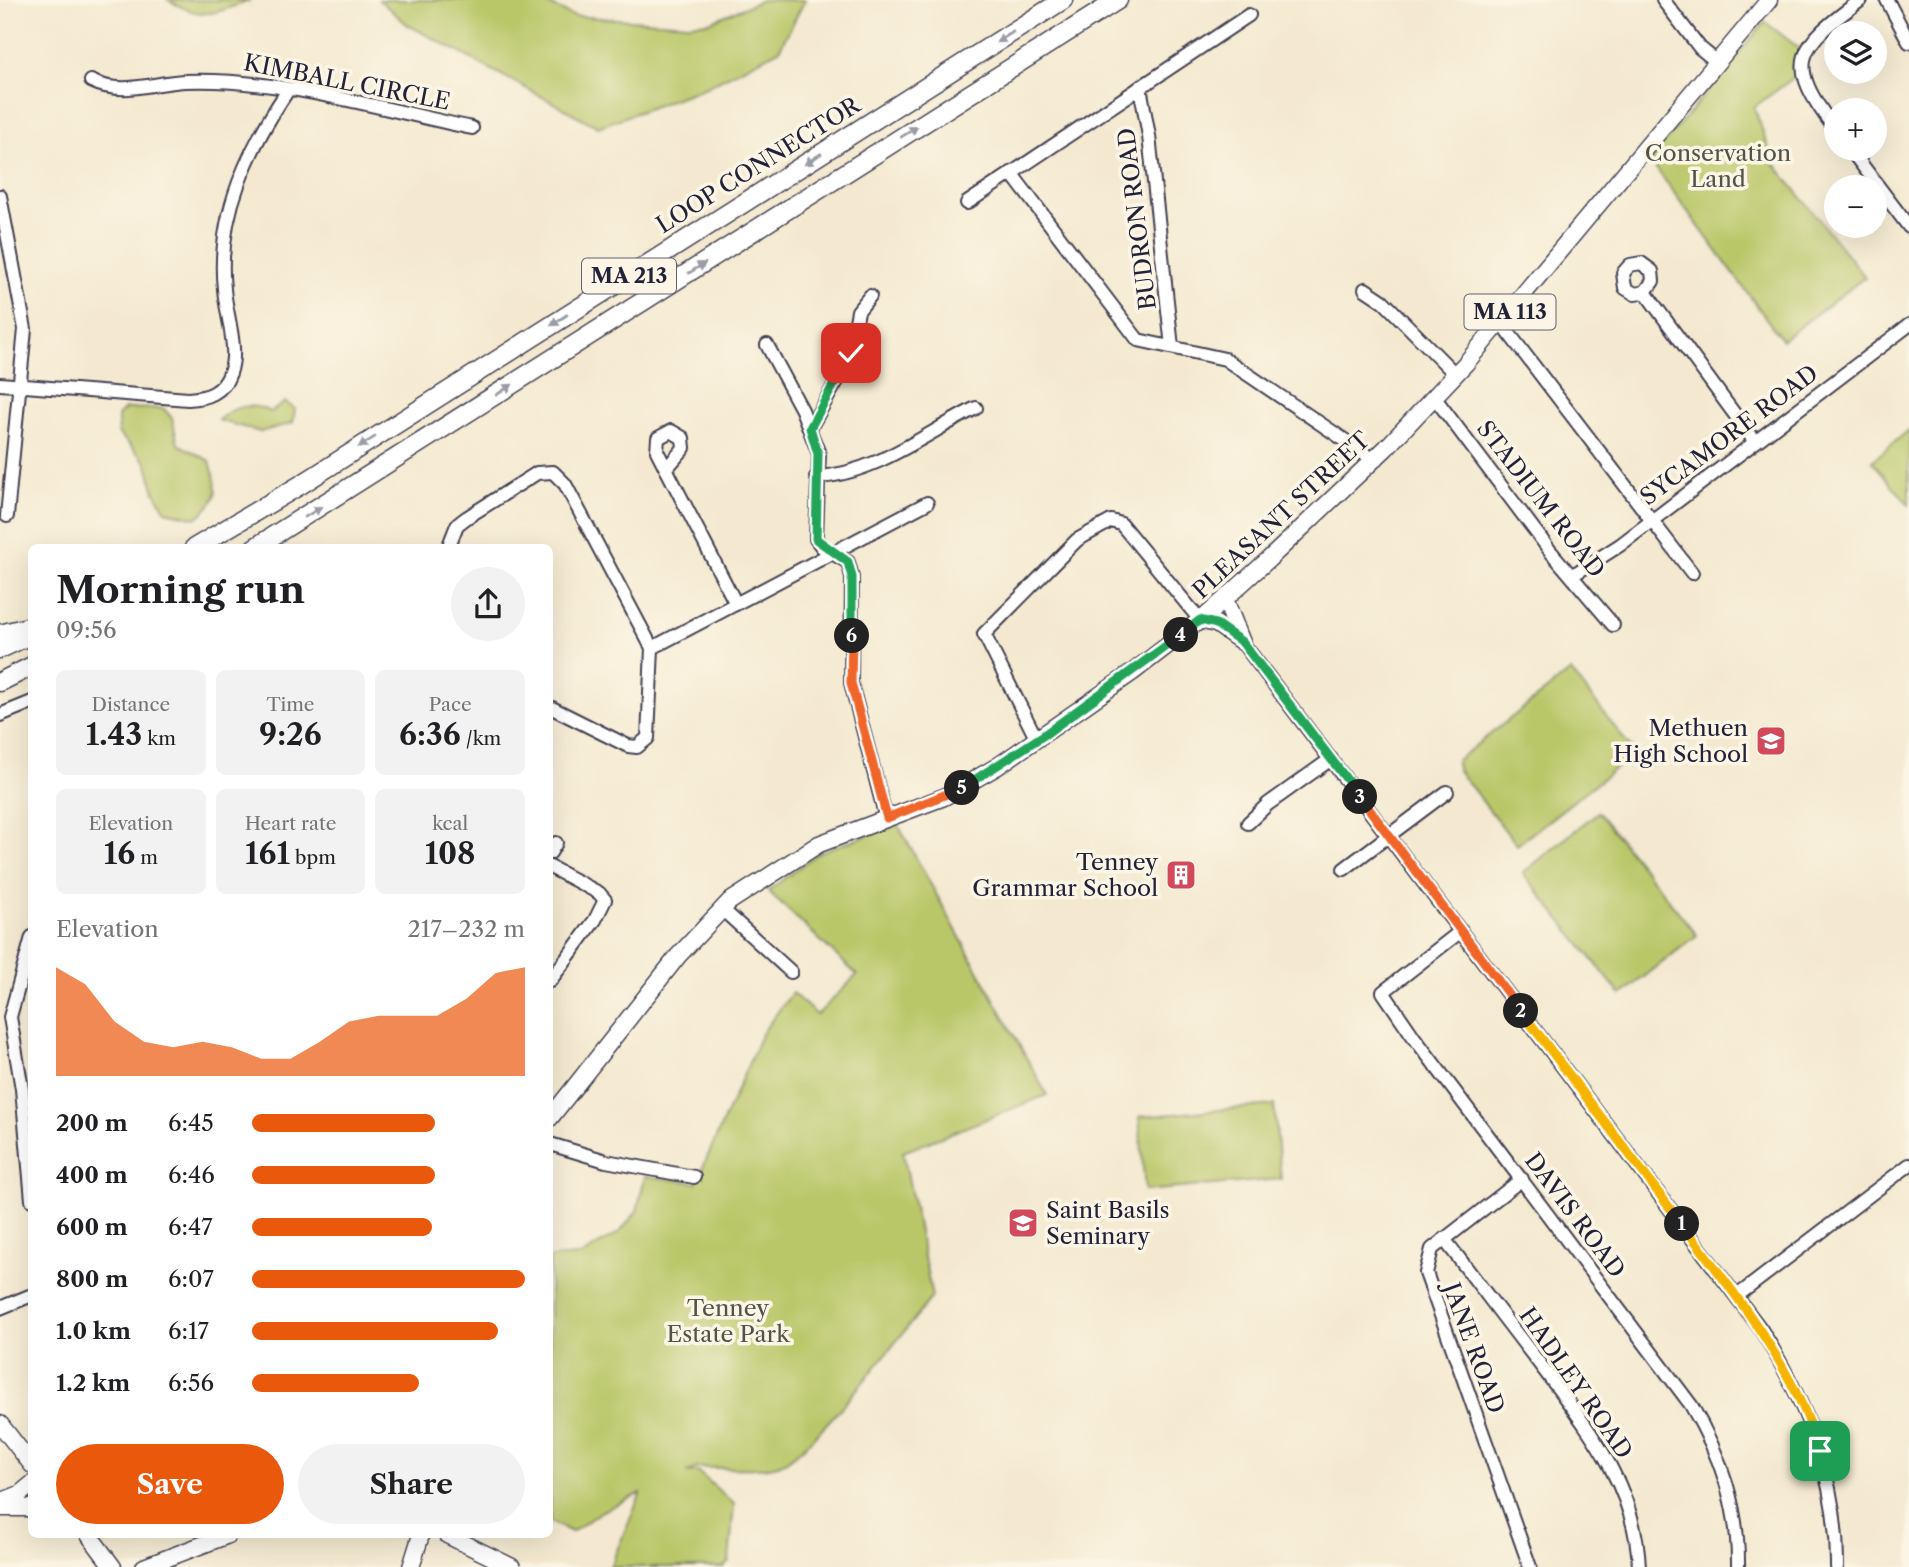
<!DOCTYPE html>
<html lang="en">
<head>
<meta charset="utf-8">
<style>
  :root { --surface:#fff; --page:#f2f2f2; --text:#202124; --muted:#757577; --accent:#ea580c }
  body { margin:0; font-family:"Libre Caslon Text",serif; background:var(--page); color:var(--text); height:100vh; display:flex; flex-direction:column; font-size:26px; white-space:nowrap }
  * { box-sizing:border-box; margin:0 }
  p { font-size:23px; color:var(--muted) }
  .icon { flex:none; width:38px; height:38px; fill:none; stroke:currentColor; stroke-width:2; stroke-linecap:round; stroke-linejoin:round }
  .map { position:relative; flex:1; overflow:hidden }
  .side { position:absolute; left:28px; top:544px; width:525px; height:994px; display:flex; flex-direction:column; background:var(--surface); border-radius:10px; box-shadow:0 7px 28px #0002 }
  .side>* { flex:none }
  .buttons { position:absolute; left:1824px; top:21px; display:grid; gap:14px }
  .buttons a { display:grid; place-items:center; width:63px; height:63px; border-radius:50%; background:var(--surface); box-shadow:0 7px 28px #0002; font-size:35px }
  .pin { position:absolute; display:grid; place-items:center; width:60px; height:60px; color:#fff; margin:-30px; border-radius:14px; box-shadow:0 4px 10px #0006 }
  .km { position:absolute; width:35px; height:35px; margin:-18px; border-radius:50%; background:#222; color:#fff; font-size:19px; line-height:35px; text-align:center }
  .round { display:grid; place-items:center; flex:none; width:74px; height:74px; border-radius:37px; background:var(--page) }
  .head { display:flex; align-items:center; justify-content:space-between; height:119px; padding:0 28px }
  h1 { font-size:38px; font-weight:800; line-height:52px }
  .stats { display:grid; grid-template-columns:repeat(3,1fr); gap:10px; height:119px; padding:7px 28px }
  .stats div { display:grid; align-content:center; border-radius:10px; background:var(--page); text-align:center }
  .stats b { font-size:30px; font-weight:800 }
  .stats small { font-size:19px; font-weight:400 }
  .stats p { font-size:19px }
  .chart { height:196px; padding:14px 28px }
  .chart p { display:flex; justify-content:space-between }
  .chart svg { width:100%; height:126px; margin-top:7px; fill:var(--accent); opacity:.7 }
  .button { display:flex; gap:14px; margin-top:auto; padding:14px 28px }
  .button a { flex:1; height:80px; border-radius:42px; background:var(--accent); color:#fff; font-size:28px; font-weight:800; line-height:80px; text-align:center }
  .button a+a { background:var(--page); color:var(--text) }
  ul { padding:0 28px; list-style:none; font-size:23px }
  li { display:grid; grid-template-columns:112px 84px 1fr; align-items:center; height:52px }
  li i { height:18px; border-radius:9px; background:var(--accent) }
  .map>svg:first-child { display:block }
</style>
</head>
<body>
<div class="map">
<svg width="1909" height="1567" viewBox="0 0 1909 1567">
  <rect width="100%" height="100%" fill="#fcf5e5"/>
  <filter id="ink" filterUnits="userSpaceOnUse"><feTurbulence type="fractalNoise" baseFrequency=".0143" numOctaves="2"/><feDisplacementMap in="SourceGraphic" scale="14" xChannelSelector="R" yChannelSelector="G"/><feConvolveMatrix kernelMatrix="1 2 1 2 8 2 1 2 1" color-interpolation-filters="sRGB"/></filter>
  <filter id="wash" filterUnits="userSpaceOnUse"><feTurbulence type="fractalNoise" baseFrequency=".00686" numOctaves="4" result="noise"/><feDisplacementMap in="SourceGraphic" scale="28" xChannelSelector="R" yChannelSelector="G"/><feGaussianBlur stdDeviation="1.57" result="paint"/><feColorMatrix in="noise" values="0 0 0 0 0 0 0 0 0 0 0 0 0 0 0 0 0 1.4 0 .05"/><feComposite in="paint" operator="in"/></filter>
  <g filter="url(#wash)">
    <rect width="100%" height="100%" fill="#f4e9d0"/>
    <g fill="#bac769" stroke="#6e7452" stroke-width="2">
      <path d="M168,0H251C213,13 205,22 168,0Z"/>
      <path d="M379,0H539L573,16L689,24L709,22L762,0H805L779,50L706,87L598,127L408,25Z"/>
      <path d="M1765,22L1799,48L1796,76L1754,107L1774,163L1865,277L1782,340L1650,160Z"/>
      <path d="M285,402L295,409L293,423L260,432L218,420C236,405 250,402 271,412Z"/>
      <path d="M163,408L172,418L178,444L210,461C218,491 222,498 196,518L166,511L155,492L146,462L118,433V416L125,409Z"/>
      <path d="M1909,430V505L1872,461Z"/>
      <path d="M1571,671L1635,753L1517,845L1457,769L1456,761Z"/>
      <path d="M1598,812L1697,935L1621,995L1523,873Z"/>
      <path d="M898,825L1047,1095L903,1152L932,1297C907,1327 809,1456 778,1465C757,1471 720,1467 697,1468L686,1473L698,1472L734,1504L729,1562L724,1567H610L641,1493L600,1512L572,1532L550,1522V1258L580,1256L620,1232L637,1211L645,1176L696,1183L762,1033L792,993L817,1015L857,975L768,891L819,852Z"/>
      <path d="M1274,1105L1281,1179L1145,1191L1139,1117Z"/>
    </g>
  </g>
  <g filter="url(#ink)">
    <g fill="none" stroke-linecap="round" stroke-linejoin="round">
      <g stroke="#424051" stroke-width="16">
        <g id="minor">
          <path d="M1663,0L1700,48L1717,62"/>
          <path d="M1887,0L1909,42"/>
          <path d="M91,81C121,96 151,83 184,81C277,77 381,109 472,128"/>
          <path d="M1140,87L1149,136L1172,347"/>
          <path d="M1836,130C1783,62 1797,47 1861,0"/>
          <path d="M1850,149L1909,227"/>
          <path d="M1011,173L1138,340L1225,359L1374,460"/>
          <path d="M0,196L25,329L7,516"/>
          <path d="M967,203L1249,15"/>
          <path d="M1365,289L1383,301L1456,375"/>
          <path d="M1645,292L1635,294L1625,288L1623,273L1630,265L1641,263L1652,271L1653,281L1645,292L1755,442"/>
          <path d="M1501,323L1692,573"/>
          <path d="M767,345L802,410L819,454L816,539L822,547L848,562L852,577L851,683L886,818"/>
          <path d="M0,384L188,399C207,398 223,393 230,373C239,348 226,315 224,289C216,216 249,148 288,90"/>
          <path d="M1435,398L1551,552L1613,625"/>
          <path d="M810,428L849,360L858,311L870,296"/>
          <path d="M666,469L684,448L683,438L671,431L658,438L657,451L736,604"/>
          <path d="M816,477C874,475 926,433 976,408"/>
          <path d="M448,548L457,525L466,518L537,473L553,472L565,484L652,648L648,738L637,747L628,746L550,707"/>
          <path d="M1573,575L1620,545L1909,325"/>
          <path d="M1242,642L1760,1328C1806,1401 1838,1480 1837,1567"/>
          <path d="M652,648L927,503"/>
          <path d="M0,715L32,702"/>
          <path d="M1037,740L984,634L1077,540L1111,521L1121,524L1200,620"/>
          <path d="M1248,823L1268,804L1331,759"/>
          <path d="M550,853L556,843"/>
          <path d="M550,867L599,893L605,900L595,920L550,981"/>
          <path d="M1344,869L1447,792"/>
          <path d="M722,909L791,972"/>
          <path d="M1461,931L1383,992L1413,1036L1691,1405C1721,1456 1739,1508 1738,1567"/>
          <path d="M32,937L10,1017L22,1089L32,1200"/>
          <path d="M550,1144L606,1161L694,1177"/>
          <path d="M1522,1179L1432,1249L1426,1273L1530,1567"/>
          <path d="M1444,1239C1476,1280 1507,1322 1539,1363C1586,1426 1636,1485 1639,1567"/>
          <path d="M1737,1296L1909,1165"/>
          <path d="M0,1308L32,1295"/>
        </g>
      </g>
      <g stroke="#424051" stroke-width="19">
        <g id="major">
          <path d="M1225,599L1241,640"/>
          <path d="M1200,620L1216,624L1242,642"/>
          <path d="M550,1118L678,956L729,902L819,844L944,797L998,766L1133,672L1207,615L1269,559L1386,448L1466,363L1769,0"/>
          <path d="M0,1424L32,1465"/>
          <path d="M0,1502L20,1494L32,1484"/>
          <path d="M0,1508H32"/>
          <path d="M89,1535L113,1567"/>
          <path d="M447,1535L512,1567"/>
          <path d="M144,1567L228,1535"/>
          <path d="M411,1567L421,1535"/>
        </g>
      </g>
      <g stroke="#424051" stroke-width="21">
        <g id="highway">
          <path d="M194,548L302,484L1063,0"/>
          <path d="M254,548L1118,0"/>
          <path d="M0,634L28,627"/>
          <path d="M0,649L32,634"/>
          <path d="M0,682L32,666"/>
        </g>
      </g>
      <use href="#minor" stroke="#fff" stroke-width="12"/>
      <use href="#major" stroke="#fff" stroke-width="16"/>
      <use href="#highway" stroke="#fff" stroke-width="18"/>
    </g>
    <defs><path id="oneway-solid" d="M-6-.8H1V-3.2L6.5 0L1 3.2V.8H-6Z" transform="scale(1.75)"/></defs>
    <g fill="#9c9ca7">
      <use href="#oneway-solid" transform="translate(1005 37) rotate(147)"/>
      <use href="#oneway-solid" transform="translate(909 132) rotate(-32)"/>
      <use href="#oneway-solid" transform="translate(813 159) rotate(147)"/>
      <use href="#oneway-solid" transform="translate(697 268) rotate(-32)"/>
      <use href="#oneway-solid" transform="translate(559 320) rotate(147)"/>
      <use href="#oneway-solid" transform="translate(504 390) rotate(-33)"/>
      <use href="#oneway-solid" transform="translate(367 442) rotate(148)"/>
      <use href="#oneway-solid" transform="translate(313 512) rotate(-32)"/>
    </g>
  </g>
  <g fill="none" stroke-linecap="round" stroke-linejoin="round" filter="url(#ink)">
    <g stroke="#fff" stroke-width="14">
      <path id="split-1" d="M1682,1224C1736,1295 1792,1364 1820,1451"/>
    </g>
    <g stroke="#fff" stroke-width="14">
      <path id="split-2" d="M1521,1011L1682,1224"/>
    </g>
    <g stroke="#fff" stroke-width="14">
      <path id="split-3" d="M1360,797L1521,1011"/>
    </g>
    <g stroke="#fff" stroke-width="14">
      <path id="split-4" d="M1181,635L1200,620L1216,624L1242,642L1360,797"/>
    </g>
    <g stroke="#fff" stroke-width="14">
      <path id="split-5" d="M962,788L1044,735L1181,635"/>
    </g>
    <g stroke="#fff" stroke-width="14">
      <path id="split-6" d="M852,636L851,683L887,818L962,788"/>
    </g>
    <g stroke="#fff" stroke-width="14">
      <path id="split-7" d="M851,353L810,428L818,454L816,539L848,562L852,577V636"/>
    </g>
    <use href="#split-1" stroke="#f5b400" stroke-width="9"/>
    <use href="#split-2" stroke="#f5b400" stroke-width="9"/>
    <use href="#split-3" stroke="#f0652b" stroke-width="9"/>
    <use href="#split-4" stroke="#22a559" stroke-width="9"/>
    <use href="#split-5" stroke="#22a559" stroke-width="9"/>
    <use href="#split-6" stroke="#f0652b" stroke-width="9"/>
    <use href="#split-7" stroke="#22a559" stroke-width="9"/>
  </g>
  <defs>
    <g id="school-square" transform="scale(1.575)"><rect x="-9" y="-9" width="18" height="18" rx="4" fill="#d1495b" stroke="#fcf5e5"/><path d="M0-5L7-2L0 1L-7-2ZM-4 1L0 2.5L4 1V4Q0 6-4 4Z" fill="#fff"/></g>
    <g id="building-square" transform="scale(1.575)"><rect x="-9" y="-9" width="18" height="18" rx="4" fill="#d1495b" stroke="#fcf5e5"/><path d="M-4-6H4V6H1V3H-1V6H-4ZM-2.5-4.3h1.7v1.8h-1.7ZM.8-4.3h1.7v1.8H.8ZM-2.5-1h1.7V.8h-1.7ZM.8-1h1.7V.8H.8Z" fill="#fff"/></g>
  </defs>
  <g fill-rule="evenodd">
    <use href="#school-square" x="1771" y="741"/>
    <use href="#building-square" x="1181" y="875"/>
    <use href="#school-square" x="1023" y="1223"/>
  </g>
  <g text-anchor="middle" stroke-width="7" stroke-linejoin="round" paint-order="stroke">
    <g fill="#fcf5e5" stroke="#63616e" stroke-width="2">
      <rect x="582" y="258.5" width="94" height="35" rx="5"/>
      <rect x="1464.5" y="294.5" width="91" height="35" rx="5"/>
    </g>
    <g font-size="21" font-weight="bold" fill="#22223b">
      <text x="629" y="283">MA 213</text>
      <text x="1510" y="319">MA 113</text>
    </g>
    <g font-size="23" fill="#22223b" stroke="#fcf5e5">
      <text transform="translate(347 82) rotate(11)" y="8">KIMBALL CIRCLE</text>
      <text transform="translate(758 165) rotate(-32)" y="8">LOOP CONNECTOR</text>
      <text transform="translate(1137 219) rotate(-97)" y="8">BUDRON ROAD</text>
      <text transform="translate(1729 435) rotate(-37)" y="8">SYCAMORE ROAD</text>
      <text transform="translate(1541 499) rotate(52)" y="8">STADIUM ROAD</text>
      <text transform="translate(1281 515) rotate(-43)" y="8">PLEASANT STREET</text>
      <text transform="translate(1575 1215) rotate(53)" y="8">DAVIS ROAD</text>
      <text transform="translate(1474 1348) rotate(70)" y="8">JANE ROAD</text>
      <text transform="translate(1576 1383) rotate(55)" y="8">HADLEY ROAD</text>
    </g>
    <g font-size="23" fill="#505449" stroke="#fcf5e5">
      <text x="1718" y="161">Conservation<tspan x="1718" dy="26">Land</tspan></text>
      <text x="728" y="1316">Tenney<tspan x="728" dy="26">Estate Park</tspan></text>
    </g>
    <g font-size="23" fill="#22223b" stroke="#fcf5e5" text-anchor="end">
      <text x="1748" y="736">Methuen<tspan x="1748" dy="26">High School</tspan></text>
      <text x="1158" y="870">Tenney<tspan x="1158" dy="26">Grammar School</tspan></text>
      <text x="1046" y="1218" text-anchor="start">Saint Basils<tspan x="1046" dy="26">Seminary</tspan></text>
    </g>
  </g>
</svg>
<div class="buttons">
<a><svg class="icon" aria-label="layers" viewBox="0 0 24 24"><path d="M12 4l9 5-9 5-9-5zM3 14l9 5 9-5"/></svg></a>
<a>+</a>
<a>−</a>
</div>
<div class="pin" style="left:1820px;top:1451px;background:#1e9e55"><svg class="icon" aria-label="arrive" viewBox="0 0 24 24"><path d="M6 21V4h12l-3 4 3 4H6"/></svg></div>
<div class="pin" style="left:851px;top:353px;background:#d93025"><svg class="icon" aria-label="check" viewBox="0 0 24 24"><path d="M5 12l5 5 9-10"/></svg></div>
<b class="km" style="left:1682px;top:1224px">1</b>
<b class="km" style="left:1521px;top:1011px">2</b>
<b class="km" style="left:1360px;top:797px">3</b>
<b class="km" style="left:1181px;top:635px">4</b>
<b class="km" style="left:962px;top:788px">5</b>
<b class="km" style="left:852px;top:636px">6</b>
<section class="side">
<div class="head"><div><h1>Morning run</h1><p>09:56</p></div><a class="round"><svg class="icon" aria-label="share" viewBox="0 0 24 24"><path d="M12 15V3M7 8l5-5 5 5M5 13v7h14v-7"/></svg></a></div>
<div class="stats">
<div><p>Distance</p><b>1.43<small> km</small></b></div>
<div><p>Time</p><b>9:26</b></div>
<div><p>Pace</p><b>6:36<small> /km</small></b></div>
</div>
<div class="stats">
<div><p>Elevation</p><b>16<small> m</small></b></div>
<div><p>Heart rate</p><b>161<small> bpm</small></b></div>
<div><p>kcal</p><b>108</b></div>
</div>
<div class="chart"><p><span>Elevation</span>217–232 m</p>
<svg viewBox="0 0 160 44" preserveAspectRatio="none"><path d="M0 44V6L10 12L20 25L30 32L40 34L50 32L60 34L70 38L80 38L90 32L100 25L110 23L120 23L130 23L140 17L150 8L160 6V44z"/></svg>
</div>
<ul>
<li><b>200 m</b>6:45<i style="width:67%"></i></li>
<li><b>400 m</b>6:46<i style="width:67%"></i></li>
<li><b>600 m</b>6:47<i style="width:66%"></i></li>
<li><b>800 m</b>6:07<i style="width:100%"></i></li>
<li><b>1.0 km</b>6:17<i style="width:90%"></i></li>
<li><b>1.2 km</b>6:56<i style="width:61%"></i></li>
</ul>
<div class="button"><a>Save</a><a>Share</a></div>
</section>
</div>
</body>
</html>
